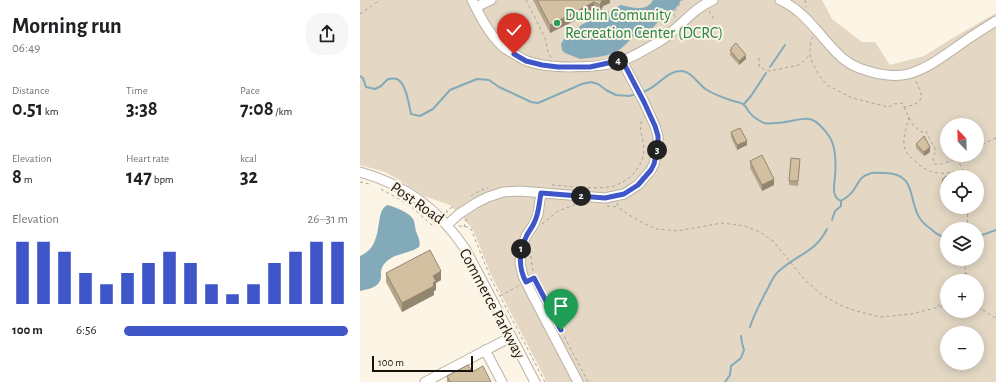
<!DOCTYPE html>
<html lang="en">
<head>
<meta charset="utf-8">
<style>
  :root { --surface:#fff; --page:#f6f6f6; --text:#202124; --muted:#757577; --accent:#3f56c9 }
  body { margin:0; font-family:"Alegreya Sans",sans-serif; background:var(--page); color:var(--text); height:100vh; display:flex; flex-direction:column; font-size:15px; white-space:nowrap }
  * { box-sizing:border-box; margin:0 }
  p { font-size:13px; color:var(--muted) }
  .icon { flex:none; width:22px; height:22px; fill:none; stroke:currentColor; stroke-width:2; stroke-linecap:round; stroke-linejoin:round }
  .map { position:relative; flex:1; overflow:hidden }
  .panel { display:flex; flex-direction:column; background:var(--surface); width:360px }
  .panel>* { flex:none }
  .needle { width:26px; rotate:337deg }
  .tools { position:absolute; left:580px; top:118px; display:grid; gap:8px }
  .tools a { display:grid; place-items:center; width:44px; height:44px; border-radius:50%; background:var(--surface); box-shadow:0 2px 10px #0003; font-size:20px }
  .scale { position:absolute; left:12px; bottom:10px; width:101px; box-sizing:border-box; padding-left:4px; border:2px solid #16130e; border-top:0; font-size:11px; line-height:14px; white-space:nowrap; color:#16130e; -webkit-text-stroke:3px #fcf4e5; paint-order:stroke }
  .pin { position:absolute; display:grid; place-items:center; width:34px; height:34px; color:#fff; margin:-41px -17px; border-radius:50% 50% 50% 0; rotate:-45deg; box-shadow:0 0 4px #0007 }
  .pin .icon { rotate:45deg }
  .km { position:absolute; width:20px; height:20px; margin:-10px; border-radius:50%; background:#222; color:#fff; font-size:11px; line-height:20px; text-align:center }
  .round { display:grid; place-items:center; flex:none; width:42px; height:42px; border-radius:16px; background:var(--page) }
  .head { display:flex; align-items:center; justify-content:space-between; height:68px; padding:0 12px }
  h1 { font-size:22px; font-weight:600; line-height:30px }
  .figures { display:grid; grid-template-columns:repeat(3,1fr); gap:6px; height:68px; padding:4px 12px }
  .figures div { display:grid; align-content:center }
  .figures b { font-size:20px; font-weight:600 }
  .figures small { font-size:11px; font-weight:400 }
  .figures p { font-size:11px }
  .chart { height:112px; padding:8px 12px }
  .chart p { display:flex; justify-content:space-between }
  .chart svg { width:100%; height:72px; margin-top:4px; stroke:var(--accent); stroke-width:6 }
  ul { padding:0 12px; list-style:none; font-size:13px }
  li { display:grid; grid-template-columns:64px 48px 1fr; align-items:center; height:30px }
  li i { height:10px; border-radius:5px; background:var(--accent) }
  main { display:flex; flex:1; min-height:0 }
  .map>svg:first-child { display:block }
</style>
</head>
<body>
<main>
<section class="panel">
<div class="head"><div><h1>Morning run</h1><p>06:49</p></div><a class="round"><svg class="icon" aria-label="share" viewBox="0 0 24 24"><path d="M12 15V3M7 8l5-5 5 5M5 13v7h14v-7"/></svg></a></div>
<div class="figures">
<div><p>Distance</p><b>0.51<small> km</small></b></div>
<div><p>Time</p><b>3:38</b></div>
<div><p>Pace</p><b>7:08<small> /km</small></b></div>
</div>
<div class="figures">
<div><p>Elevation</p><b>8<small> m</small></b></div>
<div><p>Heart rate</p><b>147<small> bpm</small></b></div>
<div><p>kcal</p><b>32</b></div>
</div>
<div class="chart"><p><span>Elevation</span>26–31 m</p>
<svg viewBox="0 0 160 44" preserveAspectRatio="none"><path d="M5 44V6M15 44V6M25 44V12M35 44V25M45 44V32M55 44V25M65 44V19M75 44V12M85 44V19M95 44V32M105 44V38M115 44V32M125 44V19M135 44V12M145 44V6M155 44V6"/></svg>
</div>
<ul>
<li><b>100 m</b>6:56<i style="width:100%"></i></li>
</ul>
</section>
<div class="map">
<svg width="636" height="382" viewBox="0 0 636 382">
  <rect width="100%" height="100%" fill="#fcf4e5"/>
  <path fill="#e4d8c4" fill-rule="evenodd" d="M0,0H462L472,19L502,42H515L530,65L564,56L596,36L636,13V382H187L131,275L114,232L110,226L90,205L64,196L44,183L25,172L0,165ZM587,125H617V155H587ZM587,177H617V207H587ZM587,229H617V259H587ZM587,281H617V311H587ZM587,333H617V363H587Z"/>
  <g fill="#83aab9">
    <path d="M293,0H321C316,12 306,14 298,22C294,26 292,30 286,33C282,35 278,35 274,36L265,45L259,50L248,55L238,57L220,59L205,53L202,50L201,44L204,39L216,32L221,25L233,19L245,22L249,11L261,5C272,8 287,12 293,0Z"/>
    <path d="M28,205C35,207 50,213 53,219C55,222 55,228 56,231C58,237 61,241 59,247C49,254 34,253 25,263C23,265 21,269 21,272C21,274 21,276 21,278C19,288 8,289 0,291V256C26,246 13,209 28,205Z"/>
  </g>
  <g fill="none" stroke-linecap="round" stroke-linejoin="round">
    <g stroke="#83aab9" stroke-width="2">
      <path d="M410,67L425,45"/>
      <path d="M0,76L3,78L6,87L15,89L21,86L28,79C31,79 35,78 37,79C46,83 49,105 51,114L60,116L73,109L90,90L117,79L129,80L139,87L171,102L178,103L222,84L231,82L238,84L246,90L256,95L269,96L276,94"/>
      <path d="M282,92C297,89 305,71 321,71C332,71 338,85 347,90C355,95 364,98 373,101C376,102 381,102 384,105C387,107 388,112 391,114C394,118 400,121 404,123C407,124 412,123 416,123C443,122 449,108 469,136C476,146 476,165 475,177C474,183 473,190 475,195C476,198 479,200 481,201C486,198 490,195 493,191C498,184 500,176 509,174C513,172 520,173 524,173C554,173 549,194 557,213C560,221 565,225 571,229C575,233 581,237 587,237"/>
      <path d="M384,104L391,96L406,73"/>
      <path d="M472,220L475,211L481,206V201"/>
      <path d="M617,237L636,230"/>
      <path d="M390,327C394,314 401,301 408,288C411,282 414,275 419,271C437,254 455,253 467,229"/>
      <path d="M365,382L370,375L371,366L381,358L384,350L382,343L381,336"/>
    </g>
    <g stroke="#bab2a5" stroke-width="11">
      <g id="minor">
        <path d="M112,0C120,16 129,34 142,46C144,48 147,50 149,51C155,54 160,58 165,60C187,70 239,68 262,61C275,56 288,48 300,41C319,29 332,9 353,0"/>
        <path d="M420,0C445,11 458,34 477,53C485,62 497,68 508,71C520,75 536,77 548,74C567,69 582,57 598,46C610,37 623,29 636,21"/>
        <path d="M116,7L131,0"/>
        <path d="M0,172C47,185 79,210 106,250L175,382"/>
        <path d="M181,193L178,214L174,224L166,236L161,250L160,263L163,276L173,296L218,382"/>
        <path d="M87,225L99,214L116,203L128,197L143,192L160,191L245,198L264,194L278,185L291,170L294,164L298,146V136L295,126L284,102L262,61"/>
        <path d="M125,350L142,382"/>
        <path d="M65,382L151,337"/>
      </g>
    </g>
    <g stroke="#a9a398" stroke-width="1" stroke-dasharray="3 3" stroke-linecap="butt">
      <path d="M166,0L185,38L188,52L191,58"/>
      <path d="M445,0L446,7"/>
      <path d="M349,11L355,21"/>
      <path d="M0,14L20,0"/>
      <path d="M315,17L314,13C316,8 320,5 322,0"/>
      <path d="M453,37L451,40L450,49V55L452,62L458,74L467,85L492,98L528,107L531,106L533,104L543,103L544,107C564,104 565,97 555,80"/>
      <path d="M399,58V67L406,70L410,71L439,65L450,55"/>
      <path d="M544,107L552,124L561,132L566,131L576,151L573,157L574,164H581L591,161L600,155"/>
      <path d="M549,117C547,126 543,136 544,145C545,152 549,156 554,160C570,176 582,175 603,170"/>
      <path d="M617,147L636,138"/>
      <path d="M597,158L606,177"/>
      <path d="M0,182L9,184"/>
      <path d="M192,185C208,186 239,190 254,186C262,183 269,179 274,173C279,167 284,159 284,150C284,139 277,128 283,118"/>
      <path d="M21,189L48,204L73,226L75,225"/>
      <path d="M111,196L121,190L128,188"/>
      <path d="M257,203L258,207L266,213L283,223L296,229L317,231L362,223L385,226L400,232L413,241L445,280L461,294L480,305L496,311L521,317L551,314L587,305"/>
      <path d="M247,206L258,207"/>
      <path d="M87,213V210L93,207"/>
      <path d="M182,224L198,211L217,204"/>
      <path d="M99,226L109,227L111,229L131,279L185,382"/>
      <path d="M104,227L105,223L107,219"/>
      <path d="M607,229L608,207"/>
      <path d="M170,250L174,278H173"/>
      <path d="M606,272L608,281"/>
      <path d="M174,278L228,382"/>
      <path d="M602,281L605,273L606,259"/>
      <path d="M140,296L160,285"/>
      <path d="M617,302L621,309"/>
      <path d="M577,306L587,300"/>
      <path d="M617,308L621,309L636,318"/>
    </g>
    <use href="#minor" stroke="#fff" stroke-width="9"/>
  </g>
  <g fill="#b5a58a">
    <path d="M173,0H250V3L243,6L240,13L234,11L190,33Z"/>
    <path d="M371,48L386,59L379,65L370,55Z"/>
    <path d="M371,132L387,145L377,150L371,137Z"/>
    <path d="M556,144L570,152L564,156L556,148Z"/>
    <path d="M440,159L438,186L429,185V181Z"/>
    <path d="M390,161L414,185L402,191L390,168Z"/>
    <path d="M587,177V193L585,192L582,188V184Z"/>
    <path d="M26,273L81,280L76,283V290L74,291V295L42,312L26,282Z"/>
    <path d="M112,372L131,382H87V376Z"/>
  </g>
  <g fill="#938671">
    <path d="M242,0H250V3L243,6L240,13V5Z"/>
    <path d="M234,2V11L190,33V25Z"/>
    <path d="M386,55V59L379,65V61Z"/>
    <path d="M387,141V145L377,150V145Z"/>
    <path d="M570,147V152L564,156V152Z"/>
    <path d="M414,179V185L402,191V185Z"/>
    <path d="M81,271V280L76,283V290L74,291V295L42,312V303L73,276Z"/>
  </g>
  <g fill="#d2c0a1" stroke="#938671">
    <path d="M177,0H242L240,5L234,2L190,25Z"/>
    <path d="M376,43L386,55L379,61L370,50L372,49L371,48Z"/>
    <path d="M380,128L387,141L377,145L371,132Z"/>
    <path d="M564,136L570,147L564,152L556,144Z"/>
    <path d="M402,155L414,179L402,185L390,161Z"/>
    <path d="M431,158L440,159L438,181H429Z"/>
    <path d="M586,176L590,177H587V188H585L582,184L583,179Z"/>
    <path d="M70,250L81,271L73,276L76,281L73,283L74,286L42,303L26,273Z"/>
    <path d="M108,365L112,372L123,366L131,382H90L87,376Z"/>
  </g>
  <g fill="none" stroke-linecap="round" stroke-linejoin="round">
    <g stroke="#fff" stroke-width="8">
      <path id="route" d="M154,54L166,61L182,65L198,67H230L262,60L284,102L295,126L298,136V146L294,164L291,170L278,185L264,194L245,198L181,193C179,203 179,214 174,223C172,228 168,232 166,237C159,252 158,267 166,282L174,278L201,330"/>
    </g>
    <use href="#route" stroke="#3f56c9" stroke-width="5"/>
  </g>
  <circle fill="#2e9e5b" stroke="#fcf4e5" stroke-width="1.5" cx="197" cy="23" r="4"/>
  <g text-anchor="middle" stroke-width="4" stroke-linejoin="round" paint-order="stroke">
    <g font-size="16" fill="#27864d" stroke="#fcf4e5" text-anchor="start">
      <text x="205" y="20">Dublin Comunity<tspan x="205" dy="18">Recreation Center (DCRC)</tspan></text>
    </g>
    <g font-size="16" fill="#16130e" stroke="#fcf4e5">
      <text transform="translate(58 202) rotate(35)" y="6">Post Road</text>
      <text transform="translate(133 303) rotate(62)" y="6">Commerce Parkway</text>
    </g>
  </g>
</svg>
<div class="tools">
<a><svg class="needle" viewBox="-14 -14 28 28"><path d="M0-13l5 13h-10z" fill="#e53935"/><path d="M0 13l5-13h-10z" fill="#757577"/></svg></a>
<a><svg class="icon" aria-label="locate" viewBox="0 0 24 24"><circle cx="12" cy="12" r="6"/><path d="M12 2v4M12 18v4M2 12h4M18 12h4"/></svg></a>
<a><svg class="icon" aria-label="layers" viewBox="0 0 24 24"><path d="M12 4l9 5-9 5-9-5zM3 14l9 5 9-5"/></svg></a>
<a>+</a>
<a>−</a>
</div>
<div class="scale">100 m</div>
<div class="pin" style="left:201px;top:330px;background:#1e9e55"><svg class="icon" aria-label="arrive" viewBox="0 0 24 24"><path d="M6 21V4h12l-3 4 3 4H6"/></svg></div>
<div class="pin" style="left:154px;top:54px;background:#d93025"><svg class="icon" aria-label="check" viewBox="0 0 24 24"><path d="M5 12l5 5 9-10"/></svg></div>
<b class="km" style="left:161px;top:249px">1</b>
<b class="km" style="left:221px;top:196px">2</b>
<b class="km" style="left:297px;top:150px">3</b>
<b class="km" style="left:258px;top:61px">4</b>
</div>
</main>
</body>
</html>
